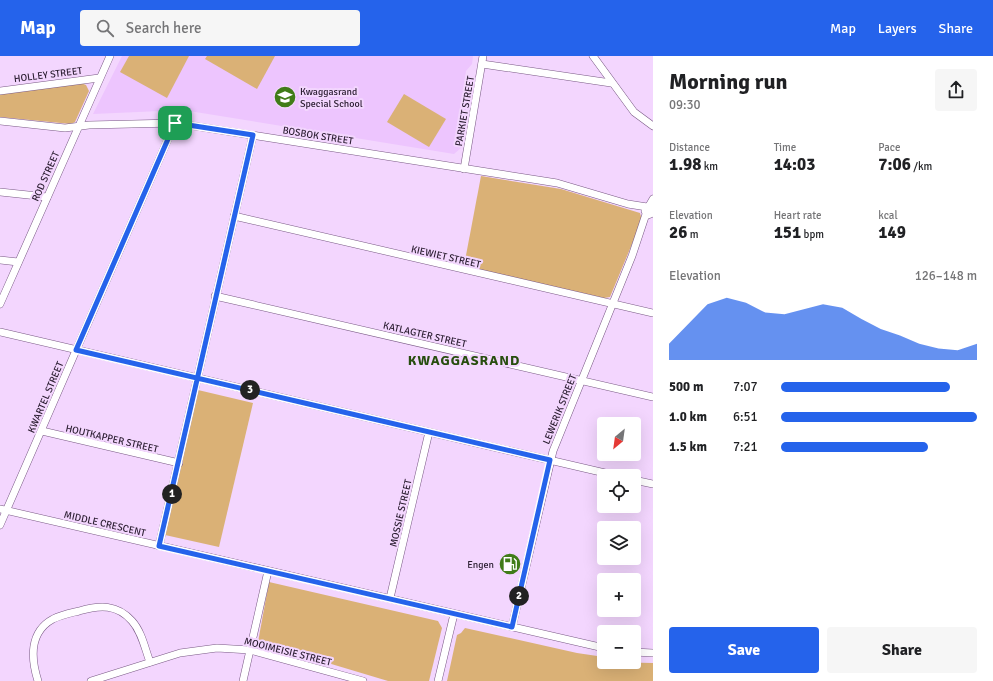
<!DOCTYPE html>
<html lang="en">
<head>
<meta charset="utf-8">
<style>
  :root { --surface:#fff; --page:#f6f6f6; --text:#202124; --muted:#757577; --accent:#2563eb }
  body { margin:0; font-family:Signika,sans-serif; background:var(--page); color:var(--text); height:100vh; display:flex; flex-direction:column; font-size:15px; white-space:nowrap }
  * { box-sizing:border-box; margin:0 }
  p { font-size:13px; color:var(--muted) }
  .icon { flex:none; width:22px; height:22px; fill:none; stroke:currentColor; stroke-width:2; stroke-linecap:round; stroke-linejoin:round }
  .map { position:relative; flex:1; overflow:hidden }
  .panel { display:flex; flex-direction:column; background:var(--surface); width:340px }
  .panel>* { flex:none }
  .needle { width:26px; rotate:209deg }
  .fabs { position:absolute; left:597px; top:361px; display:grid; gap:8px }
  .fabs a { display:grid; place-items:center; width:44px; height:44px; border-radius:4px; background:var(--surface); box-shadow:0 4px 16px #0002; font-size:20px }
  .pin { position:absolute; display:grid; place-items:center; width:34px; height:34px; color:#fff; margin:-17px; border-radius:8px; box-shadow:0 2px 6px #0006 }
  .km { position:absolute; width:20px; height:20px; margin:-10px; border-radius:50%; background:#222; color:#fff; font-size:11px; line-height:20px; text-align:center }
  .round { display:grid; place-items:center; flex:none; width:42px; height:42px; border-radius:4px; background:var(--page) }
  .overview { display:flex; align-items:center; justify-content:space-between; height:68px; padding:0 16px }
  h1 { font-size:22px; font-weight:700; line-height:30px }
  .stats { display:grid; grid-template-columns:repeat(3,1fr); gap:6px; height:68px; padding:4px 16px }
  .stats div { display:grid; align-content:center }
  .stats b { font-size:17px; font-weight:700 }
  .stats small { font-size:11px; font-weight:400 }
  .stats p { font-size:11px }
  .chart { height:112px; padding:8px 16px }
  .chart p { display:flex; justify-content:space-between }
  .chart svg { width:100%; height:72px; margin-top:4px; fill:var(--accent); opacity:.7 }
  .cta { display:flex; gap:8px; margin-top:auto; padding:8px 16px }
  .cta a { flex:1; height:46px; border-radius:4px; background:var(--accent); color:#fff; font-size:16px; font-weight:700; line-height:46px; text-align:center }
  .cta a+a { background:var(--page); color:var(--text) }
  ul { padding:0 16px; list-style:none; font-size:13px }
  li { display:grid; grid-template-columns:64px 48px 1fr; align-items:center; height:30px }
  li i { height:10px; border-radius:5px; background:var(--accent) }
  header { display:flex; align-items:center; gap:24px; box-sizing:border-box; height:56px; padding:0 20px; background:var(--accent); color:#fff }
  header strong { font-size:19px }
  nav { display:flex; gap:22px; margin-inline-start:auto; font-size:14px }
  .search { width:280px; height:36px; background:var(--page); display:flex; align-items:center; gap:10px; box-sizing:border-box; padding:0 14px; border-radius:4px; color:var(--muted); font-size:15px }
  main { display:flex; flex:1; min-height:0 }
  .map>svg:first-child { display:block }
</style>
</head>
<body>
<header>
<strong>Map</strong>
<div class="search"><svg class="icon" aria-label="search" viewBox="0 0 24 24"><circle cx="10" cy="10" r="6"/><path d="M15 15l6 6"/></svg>Search here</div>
<nav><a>Map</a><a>Layers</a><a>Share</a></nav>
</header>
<main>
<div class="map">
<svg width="653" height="625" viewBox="0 0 653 625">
  <rect width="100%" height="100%" fill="#f3d6fe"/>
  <path fill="#edc5fe" d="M122,0H473L472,8L466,15L465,23L470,28L461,92L454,98L183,54L93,58Z"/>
  <g fill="#dab176">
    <path d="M129,0H189L167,42L120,16Z"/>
    <path d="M207,0H275L257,33L205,3Z"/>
    <path d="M79,26L86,29L89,35L75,66L71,68L0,61V37Z"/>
    <path d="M404,38L446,63L429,91L387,66Z"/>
    <path d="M481,120L561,133L640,157L642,164L610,241L604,242L464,210Z"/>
    <path d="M198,334L253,347L219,491L165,479Z"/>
    <path d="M269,526L438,565L442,572L429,625H388L258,586Z"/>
    <path d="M465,572L577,597L604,601V606L653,607V625H447L457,579L461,577Z"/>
  </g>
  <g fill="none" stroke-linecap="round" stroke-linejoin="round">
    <g stroke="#795985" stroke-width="8">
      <g id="minor">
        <path d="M593,0L634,56L653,70"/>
        <path d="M482,8L611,27"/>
        <path d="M0,35L99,22"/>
        <path d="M0,65L65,72L89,69L175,67L557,127L628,148L647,151"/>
        <path d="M464,113L483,0"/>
        <path d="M0,136L47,141"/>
        <path d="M649,150L653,143"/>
        <path d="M652,152L647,151L645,155L648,159L653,157"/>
        <path d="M234,160L653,257"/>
        <path d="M0,204L18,206"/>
        <path d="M215,240L653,341"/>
        <path d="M0,248L110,0"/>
        <path d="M0,276L618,420"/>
        <path d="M42,375L179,407"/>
        <path d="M634,424L653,428"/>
        <path d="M0,453L604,592"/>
        <path d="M0,469L175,67"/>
        <path d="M159,490L253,79"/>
        <path d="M390,542L429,376"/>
        <path d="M512,571L553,395L632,200L646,158"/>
        <path d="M634,596L653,597"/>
        <path d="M38,625C31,603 29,576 53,563C61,559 71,557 79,555C100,549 117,548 132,565C142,576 145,593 150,606"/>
        <path d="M91,625L180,597L217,592L250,594L363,625"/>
        <path d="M243,625L268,515"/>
        <path d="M438,625L454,558"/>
      </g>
    </g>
    <use href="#minor" stroke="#fff" stroke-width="7"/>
  </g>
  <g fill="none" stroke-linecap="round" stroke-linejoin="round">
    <g stroke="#fff" stroke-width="8">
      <path id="route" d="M175,67L253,79C222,216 191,353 159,490L512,571L550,404C392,368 234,330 76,294L175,67"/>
    </g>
    <use href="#route" stroke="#2563eb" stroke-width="5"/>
  </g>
  <defs>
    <g id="school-disc" transform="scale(1.15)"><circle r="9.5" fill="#407c18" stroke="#f3d6fe"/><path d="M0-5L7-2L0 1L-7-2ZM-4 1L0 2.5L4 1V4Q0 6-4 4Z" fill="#fff"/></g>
    <g id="fuel-disc" transform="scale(1.15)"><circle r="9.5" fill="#407c18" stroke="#f3d6fe"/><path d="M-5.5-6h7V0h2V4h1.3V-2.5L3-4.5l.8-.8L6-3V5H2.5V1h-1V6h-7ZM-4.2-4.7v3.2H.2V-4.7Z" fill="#fff"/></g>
  </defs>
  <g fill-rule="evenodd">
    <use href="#school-disc" x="285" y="41"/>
    <use href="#fuel-disc" x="510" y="508"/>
  </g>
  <g text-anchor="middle" stroke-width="4" stroke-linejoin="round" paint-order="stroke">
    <g font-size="10" fill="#291c2f" stroke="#f3d6fe">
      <text transform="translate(48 18) rotate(-7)" y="4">HOLLEY STREET</text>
      <text transform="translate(464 55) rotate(-80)" y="4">PARKIET STREET</text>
      <text transform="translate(318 79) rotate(9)" y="4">BOSBOK STREET</text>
      <text transform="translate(45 120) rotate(-66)" y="4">ROD STREET</text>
      <text transform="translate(446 200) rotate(13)" y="4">KIEWIET STREET</text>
      <text transform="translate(425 278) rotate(13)" y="4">KATLAGTER STREET</text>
      <text transform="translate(45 341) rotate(-67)" y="4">KWARTEL STREET</text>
      <text transform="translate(559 353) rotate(-68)" y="4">LEWERIK STREET</text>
      <text transform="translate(112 382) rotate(13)" y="4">HOUTKAPPER STREET</text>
      <text transform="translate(400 457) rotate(-77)" y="4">MOSSIE STREET</text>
      <text transform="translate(105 467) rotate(13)" y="4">MIDDLE CRESCENT</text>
      <text transform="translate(288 595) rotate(14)" y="4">MOOIMEISIE STREET</text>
    </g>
    <g font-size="10" fill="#291c2f" stroke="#f3d6fe" text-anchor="start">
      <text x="300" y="39">Kwaggasrand<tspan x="300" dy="12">Special School</tspan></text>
      <text x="494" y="512" text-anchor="end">Engen</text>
    </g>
    <g font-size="14" font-weight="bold" letter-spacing="1" fill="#274d0e" stroke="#f3d6fe">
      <text x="464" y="309">KWAGGASRAND</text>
    </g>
  </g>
</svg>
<div class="fabs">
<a><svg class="needle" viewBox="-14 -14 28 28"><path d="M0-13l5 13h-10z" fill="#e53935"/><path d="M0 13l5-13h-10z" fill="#757577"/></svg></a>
<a><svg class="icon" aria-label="locate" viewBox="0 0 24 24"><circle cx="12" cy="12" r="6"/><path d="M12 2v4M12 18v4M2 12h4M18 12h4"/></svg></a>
<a><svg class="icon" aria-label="layers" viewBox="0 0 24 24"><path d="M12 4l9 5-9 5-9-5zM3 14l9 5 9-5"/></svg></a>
<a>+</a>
<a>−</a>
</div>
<div class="pin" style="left:175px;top:67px;background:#1e9e55"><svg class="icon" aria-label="arrive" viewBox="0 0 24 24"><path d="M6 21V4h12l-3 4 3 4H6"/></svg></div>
<b class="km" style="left:172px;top:438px">1</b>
<b class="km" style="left:519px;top:540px">2</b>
<b class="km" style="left:250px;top:334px">3</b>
</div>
<section class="panel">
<div class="overview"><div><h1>Morning run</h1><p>09:30</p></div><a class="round"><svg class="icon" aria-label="share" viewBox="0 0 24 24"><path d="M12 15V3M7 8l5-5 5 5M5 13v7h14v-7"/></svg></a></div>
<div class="stats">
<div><p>Distance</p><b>1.98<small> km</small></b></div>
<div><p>Time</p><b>14:03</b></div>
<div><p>Pace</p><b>7:06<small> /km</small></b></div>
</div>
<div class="stats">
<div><p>Elevation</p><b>26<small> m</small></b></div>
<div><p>Heart rate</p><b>151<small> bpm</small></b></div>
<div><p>kcal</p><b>149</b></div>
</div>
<div class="chart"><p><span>Elevation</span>126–148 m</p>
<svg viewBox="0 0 160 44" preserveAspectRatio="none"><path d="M0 44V34L10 22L20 10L30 6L40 9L50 15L60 16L70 13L80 10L90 12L100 19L110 25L120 29L130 34L140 37L150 38L160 34V44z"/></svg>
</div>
<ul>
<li><b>500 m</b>7:07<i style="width:86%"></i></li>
<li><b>1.0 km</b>6:51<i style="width:100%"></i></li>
<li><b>1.5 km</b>7:21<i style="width:75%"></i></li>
</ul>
<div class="cta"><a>Save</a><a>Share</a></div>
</section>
</main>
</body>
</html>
